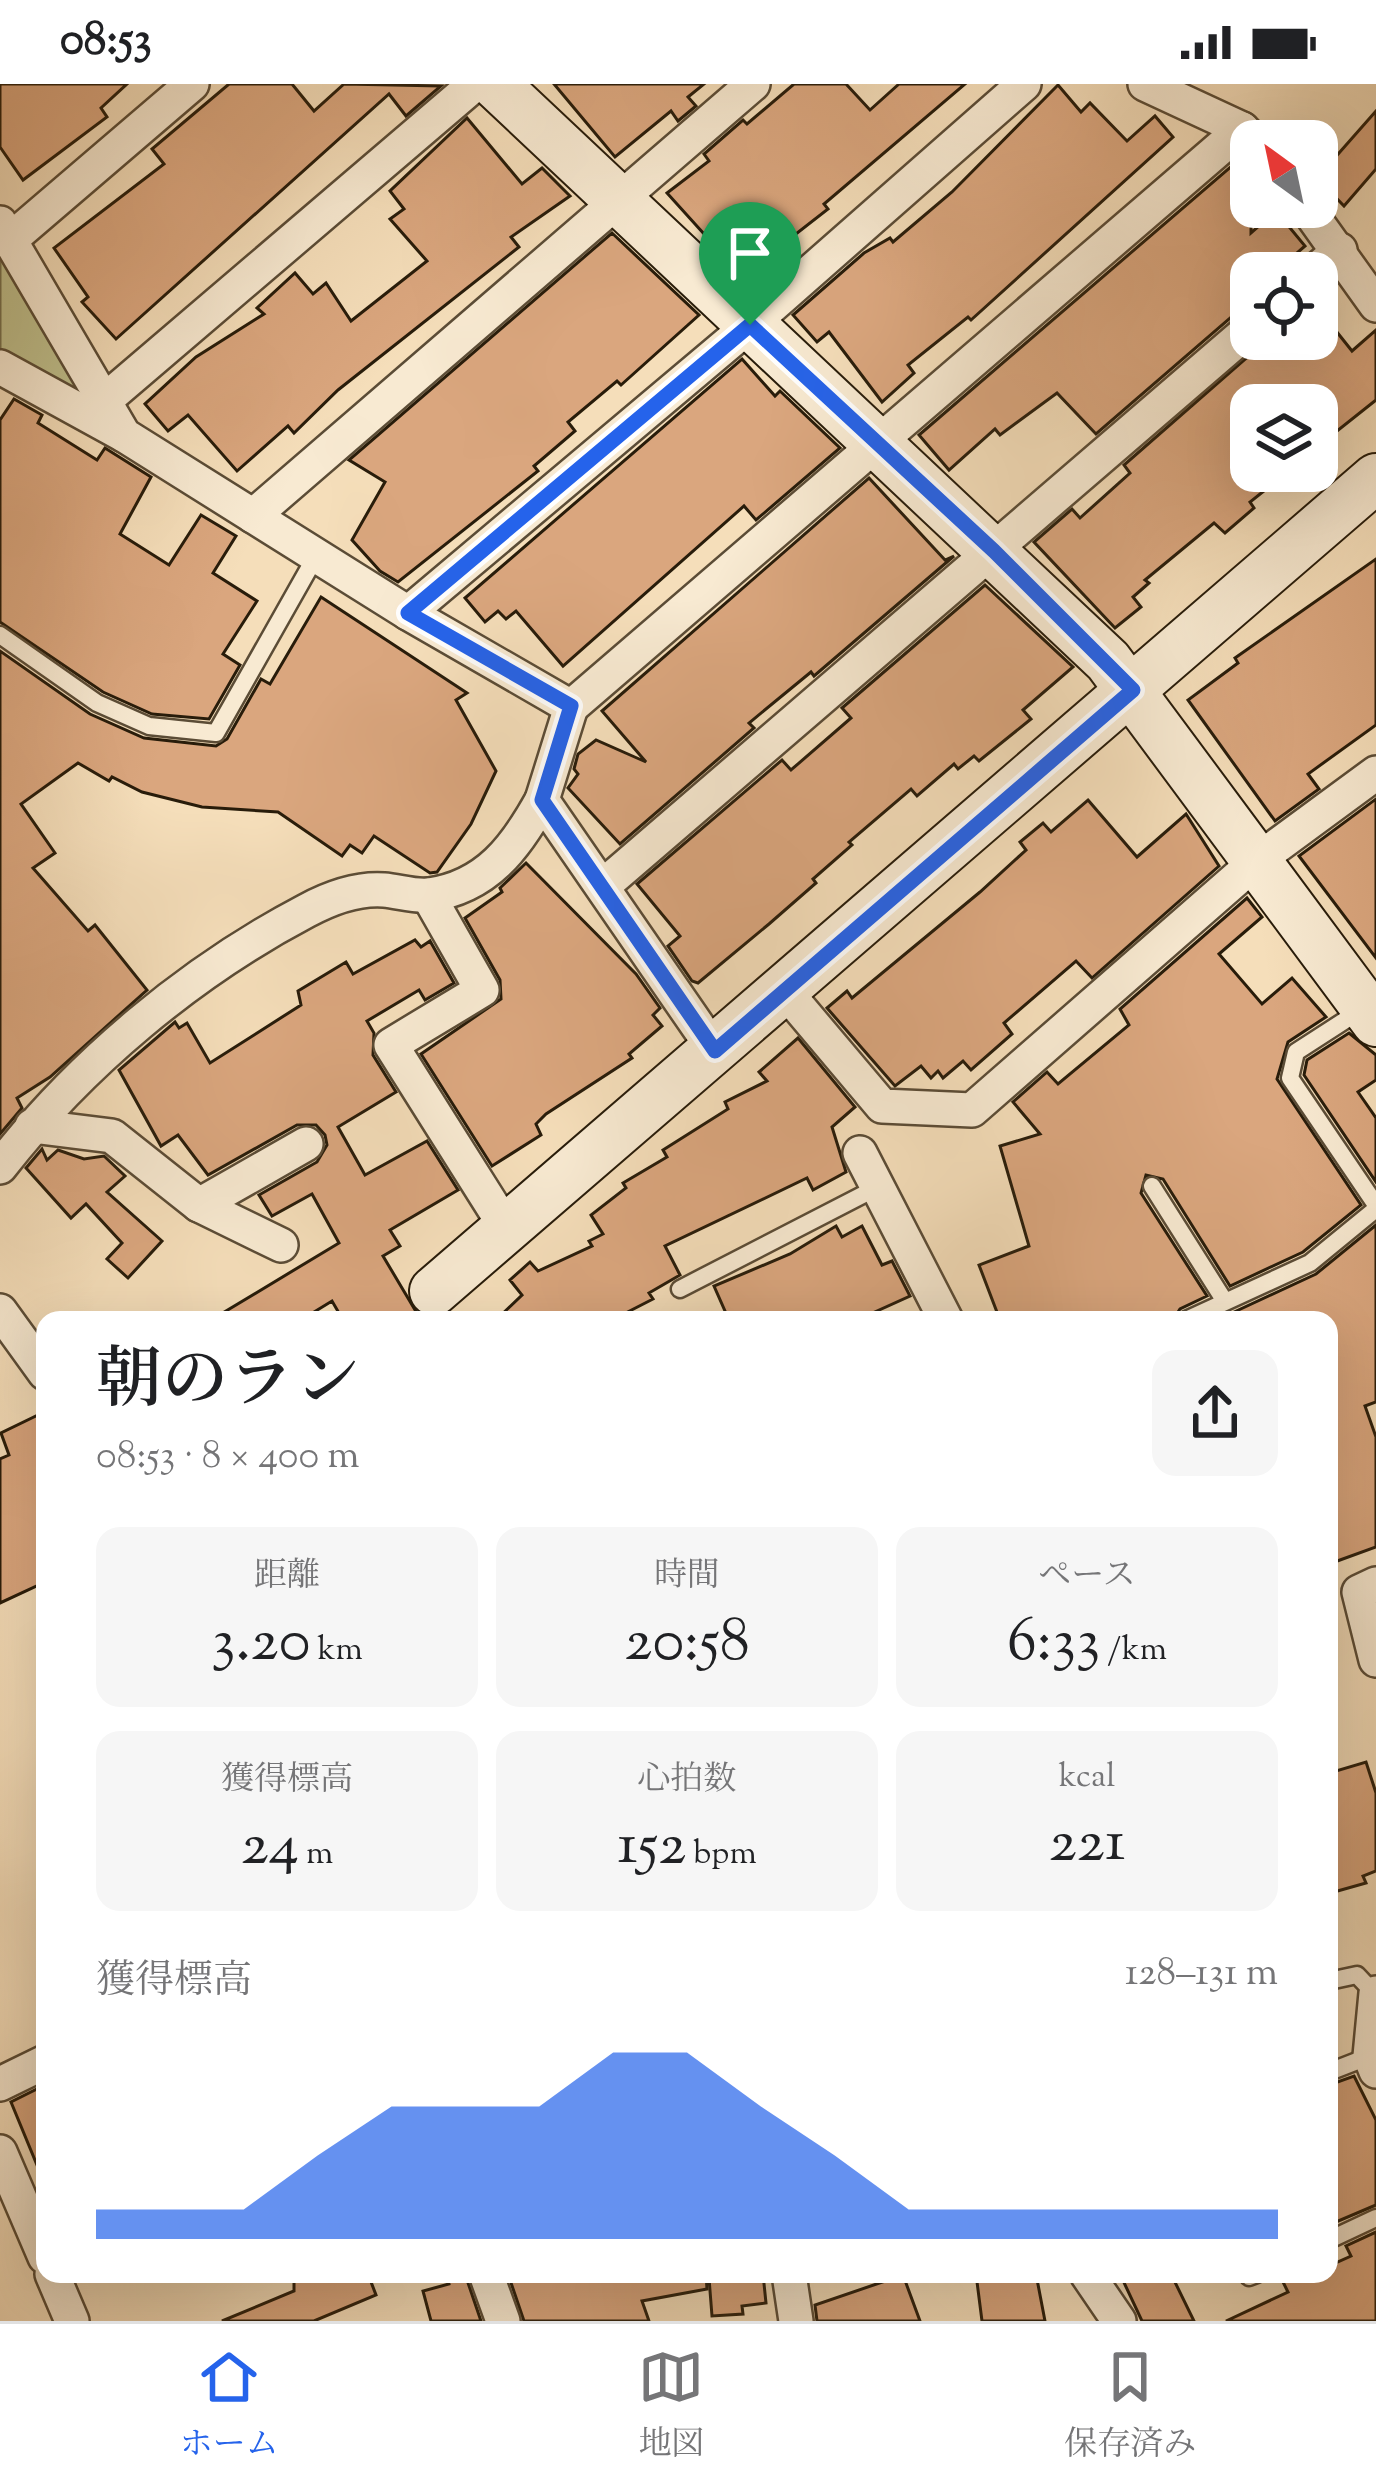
<!DOCTYPE html>
<html lang="ja">
<head>
<meta charset="utf-8">
<style>
  :root { --surface:#fff; --page:#f6f6f6; --text:#202124; --muted:#757577; --line:#e0e0e0; --accent:#2563eb }
  body { margin:0; font-family:"Sorts Mill Goudy","Noto Serif JP",serif; background:var(--page); color:var(--text); height:100vh; display:flex; flex-direction:column; font-size:45px; white-space:nowrap }
  * { box-sizing:border-box; margin:0 }
  p { font-size:39px; color:var(--muted) }
  .icon { flex:none; width:66px; height:66px; fill:none; stroke:currentColor; stroke-width:2; stroke-linecap:round; stroke-linejoin:round }
  .map { position:relative; flex:1; overflow:hidden }
  .side { position:absolute; left:36px; top:1227px; width:1302px; height:972px; display:flex; flex-direction:column; background:var(--surface); border-radius:24px; box-shadow:0 12px 48px #0002 }
  .side>* { flex:none }
  .needle { width:78px; rotate:327deg }
  .tools { position:absolute; left:1230px; top:36px; display:grid; gap:24px }
  .tools a { display:grid; place-items:center; width:108px; height:108px; border-radius:24px; background:var(--surface); box-shadow:0 12px 48px #0002; font-size:60px }
  .pin { position:absolute; display:grid; place-items:center; width:102px; height:102px; color:#fff; margin:-123px -51px; border-radius:50% 50% 50% 0; rotate:-45deg; box-shadow:0 0 12px #0007 }
  .pin .icon { rotate:45deg }
  .round { display:grid; place-items:center; flex:none; width:126px; height:126px; border-radius:24px; background:var(--page) }
  .headline { display:flex; align-items:center; justify-content:space-between; height:204px; padding:0 60px }
  h1 { font-size:66px; font-weight:600; line-height:90px }
  .stats { display:grid; grid-template-columns:repeat(3,1fr); gap:18px; height:204px; padding:12px 60px }
  .stats div { display:grid; align-content:center; border-radius:24px; background:var(--page); text-align:center }
  .stats b { font-size:60px; font-weight:600 }
  .stats small { font-size:33px; font-weight:400 }
  .stats p { font-size:33px }
  .chart { height:336px; padding:24px 60px }
  .chart p { display:flex; justify-content:space-between }
  .chart svg { width:100%; height:216px; margin-top:12px; fill:var(--accent); opacity:.7 }
  .status { display:flex; justify-content:space-between; align-items:center; height:84px; padding:0 60px; background:var(--surface); direction:ltr }
  .status svg { height:33px; fill:currentColor }
  .dock { display:flex; justify-content:space-around; align-items:center; height:168px; border-top:3px solid var(--line); background:var(--surface); font-size:33px; color:var(--muted) }
  .dock a { display:grid; justify-items:center; gap:6px }
  .dock .active { color:var(--accent) }
  .map>svg:first-child { display:block }
</style>
</head>
<body>
<div class="status"><b>08:53</b><svg viewBox="0 0 49 12"><path d="M0 12V9h3v3zM5 12V6h3v6zM10 12V3h3v9zM15 12V0h3v12zM26 1h20v11H26zM47 4h2v5h-2z"/></svg></div>
<div class="map">
<svg width="1376" height="2237" viewBox="0 0 1376 2237">
  <rect width="100%" height="100%" fill="#f5deba"/>
  <filter id="stains"><feTurbulence type="fractalNoise" baseFrequency=".00167" numOctaves="4"/><feColorMatrix values="0 0 0 0 .2 0 0 0 0 .09 0 0 0 0 .02 0 0 0 .5 -.17"/></filter>
  <radialGradient id="worn" r=".72"><stop offset=".6" stop-color="#630" stop-opacity="0"/><stop offset="1" stop-color="#630" stop-opacity=".3"/></radialGradient>
  <path fill="#bfc08d" stroke="#746e4c" stroke-width="3" d="M0,160L99,329L0,267Z"/>
  <g fill="#daa67e" stroke="#281c0a" stroke-width="3">
    <path d="M0,0H127L101,24L107,33L23,96L0,63Z"/>
    <path d="M229,0H292L314,27L344,0L441,2L406,32L389,10L116,255L82,218L88,213L54,164L164,80L152,65Z"/>
    <path d="M554,0H704L688,13L696,22L678,37L671,27L615,73Z"/>
    <path d="M794,0H846L870,26L899,0H965L824,120L828,125L742,192L667,109L709,77L704,70L743,36L747,40Z"/>
    <path d="M1058,1L1081,28L1090,19L1127,57L1155,32L1173,53L971,236L968,233L908,281L914,289L882,318L829,248L817,258L793,231L864,169L890,154L893,158L952,108Z"/>
    <path d="M1376,27V85L1344,122L1317,94Z"/>
    <path d="M467,34L522,100L542,84L570,112L511,153L519,163L338,306L294,349L288,342L237,387L188,331L168,347L145,320L196,273L264,230L257,224L295,189L313,210L326,199L351,237L427,177L390,135L404,125L390,107Z"/>
    <path d="M1234,80L1251,99V149L1276,127L1305,162L1274,189H1251V224L1237,228L1096,350L1057,309L1000,351L995,345L949,386L919,351Z"/>
    <path d="M612,149L699,231L621,301L617,297L568,338L575,347L534,382L538,387L398,498L380,487L352,456L385,398L349,376Z"/>
    <path d="M1317,223L1352,267L1376,246V316L1317,363V321H1251V387H1289L1250,418L1254,424L1225,449L1214,439L1145,496L1149,499L1133,513L1141,523L1115,544L1034,458L1072,425L1080,434L1130,389L1124,381L1268,255H1317Z"/>
    <path d="M742,275L775,312L780,307L840,364L756,436L744,422L563,582L516,527L506,535L498,527L485,538L465,514Z"/>
    <path d="M14,315L42,331L38,339L97,376L105,364L151,393L120,450L169,481L201,431L236,452L213,489L257,517L223,570L240,581L209,635L152,630L103,608L0,538V336Z"/>
    <path d="M869,394L945,476L954,472L814,592L811,588L749,639L754,644L620,760L568,704L578,690L574,685L578,670L596,656L646,678L602,627Z"/>
    <path d="M1376,475V641L1308,690L1319,705L1275,737L1188,616L1238,579L1235,574Z"/>
    <path d="M985,501L1073,583L1023,626L1031,635L979,677L974,672L958,685L954,680L917,712L911,705L849,758L852,761L813,795L816,799L769,840L698,899L692,897L668,862L680,852L637,800L782,676L791,686L851,634L842,624Z"/>
    <path d="M321,513L467,609L456,616L496,687L471,740L437,788L430,789L374,752L362,769L350,761L342,772L278,728L202,723L142,708L112,693L109,697L78,679L21,720L55,769L33,784L88,847L95,841L147,906L50,993L17,1014L22,1024L0,1050V567L90,630L144,654L216,662L227,655L261,595L270,600Z"/>
    <path d="M1376,715V874L1299,772Z"/>
    <path d="M1088,716L1137,773L1186,730L1219,782L1092,894L1076,877L1004,939L1012,950L971,986L963,977L943,994L938,987L931,994L921,982L895,1002L827,924L847,907L852,914L980,808L1026,766L1020,758L1043,739L1051,748Z"/>
    <path d="M526,779L636,890L660,924L653,931L662,942L629,970L632,974L546,1030L536,1040L541,1051L492,1082L421,970L501,915L500,896L465,834L502,808L500,804Z"/>
    <path d="M1247,814L1262,833L1219,870L1262,920L1292,894L1326,933L1288,958L1277,995L1361,1121L1303,1168L1230,1202L1163,1095L1146,1091L1141,1109L1207,1212L1180,1225L1173,1236H1000L979,1181L1029,1162L1000,1062L1040,1050L1013,1018L1047,988L1058,1000L1129,941L1120,925Z"/>
    <path d="M415,856L421,863L430,857L454,899L425,916L419,906L367,937L374,949L373,971L396,1008L338,1043L365,1091L427,1057L458,1106L390,1146L400,1162L383,1172L421,1236H343L332,1217L301,1236H211L339,1159L312,1110L272,1132L259,1111L317,1078L327,1061L325,1051L316,1041H297L208,1091L178,1051L161,1062L119,986L175,938L179,944L187,939L210,979L301,921L298,907L346,878L353,890Z"/>
    <path d="M1349,949L1376,971V996L1358,1008L1376,1034V1098L1304,991L1307,976Z"/>
    <path d="M798,954L855,1023L832,1043L846,1088L813,1106L807,1094L665,1162L680,1191L649,1209L653,1215L612,1236H496L522,1211L510,1196L530,1178L538,1187L592,1162L589,1157L603,1150L591,1131L626,1104L623,1099L667,1073L663,1066L728,1025L725,1018L767,997L759,988Z"/>
    <path d="M42,1065L47,1076L58,1066L84,1075L104,1072L125,1092L107,1108L162,1157L128,1194L107,1175L122,1159L86,1120L71,1134L26,1084Z"/>
    <path d="M1376,1141V1318L1365,1322L1376,1353V1463L1329,1480V1236H1217L1316,1190Z"/>
    <path d="M836,1142L842,1153L862,1142L882,1181L892,1177L910,1212L857,1236H729L714,1202L790,1170Z"/>
    <path d="M38,1331L45,1347V1498L0,1519V1375L9,1371L1,1349Z"/>
    <path d="M1366,1678L1376,1709V1787L1363,1792L1366,1799L1334,1808L1329,1689Z"/>
    <path d="M1354,1992L1376,2036V2121L1336,2138L1329,2121V2001Z"/>
    <path d="M45,2001V2097L44,2098L11,2018Z"/>
    <path d="M1376,2148V2237H1226L1288,2208L1279,2190H1329V2182L1351,2172L1346,2162Z"/>
    <path d="M294,2190H368L376,2211L314,2237H222L294,2207Z"/>
    <path d="M447,2190H465L481,2237H431L423,2207L449,2200Z"/>
    <path d="M508,2190H706L707,2205L642,2217L649,2237H524Z"/>
    <path d="M763,2190L766,2219L742,2222L743,2230L712,2232L709,2194Z"/>
    <path d="M976,2190H1036L1045,2237H982Z"/>
    <path d="M1120,2190H1171L1194,2237H1142Z"/>
    <path d="M903,2191L920,2237H817L815,2221Z"/>
  </g>
  <g fill="none" stroke-linecap="round" stroke-linejoin="round">
    <g stroke="#5b4c36" stroke-width="21">
      <g id="lane">
        <path d="M0,551L97,619L149,642L216,649L316,472"/>
        <path d="M1361,926L1296,968L1290,994L1376,1121"/>
        <path d="M1152,1102L1224,1216"/>
        <path d="M680,1205L878,1103"/>
        <path d="M1186,1236L1310,1179L1376,1125"/>
        <path d="M1329,1897L1357,1891L1375,1910"/>
        <path d="M1329,1988L1370,1972"/>
        <path d="M1329,2156L1376,2134"/>
        <path d="M1249,2193L1257,2190"/>
      </g>
    </g>
    <g stroke="#5b4c36" stroke-width="38">
      <g id="street">
        <path d="M1145,0L1242,45L1254,57"/>
        <path d="M1306,123L1376,221"/>
        <path d="M0,139L124,351L408,529L571,623L542,716L715,967"/>
        <path d="M10,156L192,0"/>
        <path d="M1313,189L1340,166"/>
        <path d="M0,283L124,351"/>
        <path d="M104,317L475,0"/>
        <path d="M253,432L753,0"/>
        <path d="M408,529L750,241L1024,0"/>
        <path d="M571,623L1242,45"/>
        <path d="M603,802L1251,244"/>
        <path d="M428,811L482,906L391,961L507,1145"/>
        <path d="M785,907L882,1022L972,1026L1259,775L1376,689"/>
        <path d="M32,1042L112,1052L199,1121L281,1161"/>
        <path d="M860,1069L946,1236"/>
        <path d="M0,1083C80,980 190,888 306,827C330,814 356,804 384,806C398,807 415,813 429,811C487,803 516,763 542,716"/>
        <path d="M199,1121L306,1060"/>
        <path d="M0,1227L45,1289"/>
        <path d="M1376,1500L1359,1508L1376,1576"/>
        <path d="M1376,1909L1370,1972L1376,1987"/>
        <path d="M0,2000L45,1978"/>
        <path d="M0,2068L45,2173"/>
        <path d="M52,2190L72,2237"/>
        <path d="M486,2190L503,2237"/>
        <path d="M789,2190L796,2237"/>
        <path d="M1087,2190L1119,2237"/>
      </g>
    </g>
    <g stroke="#281c0a" stroke-width="52">
      <g id="secondary">
        <path d="M495,0L1108,577L1376,938"/>
        <path d="M434,1207L1376,394"/>
      </g>
    </g>
    <use href="#lane" stroke="#f8ead2" stroke-width="16"/>
    <use href="#street" stroke="#f8ead2" stroke-width="33"/>
    <use href="#secondary" stroke="#f8ead2" stroke-width="48"/>
  </g>
  <g fill="none" stroke-linecap="round" stroke-linejoin="round">
    <g stroke="#fff" stroke-width="24">
      <path id="route" d="M750,241L994,467L1133,606L715,967L542,716L571,622L408,529Z"/>
    </g>
    <use href="#route" stroke="#2563eb" stroke-width="15"/>
  </g>
  <rect width="100%" height="100%" filter="url(#stains)"/>
  <rect width="100%" height="100%" fill="url(#worn)"/>
</svg>
<div class="tools">
<a><svg class="needle" viewBox="-14 -14 28 28"><path d="M0-13l5 13h-10z" fill="#e53935"/><path d="M0 13l5-13h-10z" fill="#757577"/></svg></a>
<a><svg class="icon" aria-label="locate" viewBox="0 0 24 24"><circle cx="12" cy="12" r="6"/><path d="M12 2v4M12 18v4M2 12h4M18 12h4"/></svg></a>
<a><svg class="icon" aria-label="layers" viewBox="0 0 24 24"><path d="M12 4l9 5-9 5-9-5zM3 14l9 5 9-5"/></svg></a>
</div>
<div class="pin" style="left:750px;top:241px;background:#1e9e55"><svg class="icon" aria-label="arrive" viewBox="0 0 24 24"><path d="M6 21V4h12l-3 4 3 4H6"/></svg></div>
<section class="side">
<div class="headline"><div><h1>朝のラン</h1><p>08:53 · 8 × 400 m</p></div><a class="round"><svg class="icon" aria-label="share" viewBox="0 0 24 24"><path d="M12 15V3M7 8l5-5 5 5M5 13v7h14v-7"/></svg></a></div>
<div class="stats">
<div><p>距離</p><b>3.20<small> km</small></b></div>
<div><p>時間</p><b>20:58</b></div>
<div><p>ペース</p><b>6:33<small> /km</small></b></div>
</div>
<div class="stats">
<div><p>獲得標高</p><b>24<small> m</small></b></div>
<div><p>心拍数</p><b>152<small> bpm</small></b></div>
<div><p>kcal</p><b>221</b></div>
</div>
<div class="chart"><p><span>獲得標高</span>128–131 m</p>
<svg viewBox="0 0 160 44" preserveAspectRatio="none"><path d="M0 44V38L10 38L20 38L30 27L40 17L50 17L60 17L70 6L80 6L90 17L100 27L110 38L120 38L130 38L140 38L150 38L160 38V44z"/></svg>
</div>
</section>
</div>
<nav class="dock">
<a class="active"><svg class="icon" aria-label="home" viewBox="0 0 24 24"><path d="M3 11l9-7 9 7M6 9v11h12V9"/></svg>ホーム</a>
<a><svg class="icon" aria-label="map" viewBox="0 0 24 24"><path d="M3 6l6-2 6 2 6-2v14l-6 2-6-2-6 2zM9 4v14M15 6v14"/></svg>地図</a>
<a><svg class="icon" aria-label="saved" viewBox="0 0 24 24"><path d="M7 4h10v16l-5-4-5 4z"/></svg>保存済み</a>
</nav>
</body>
</html>
